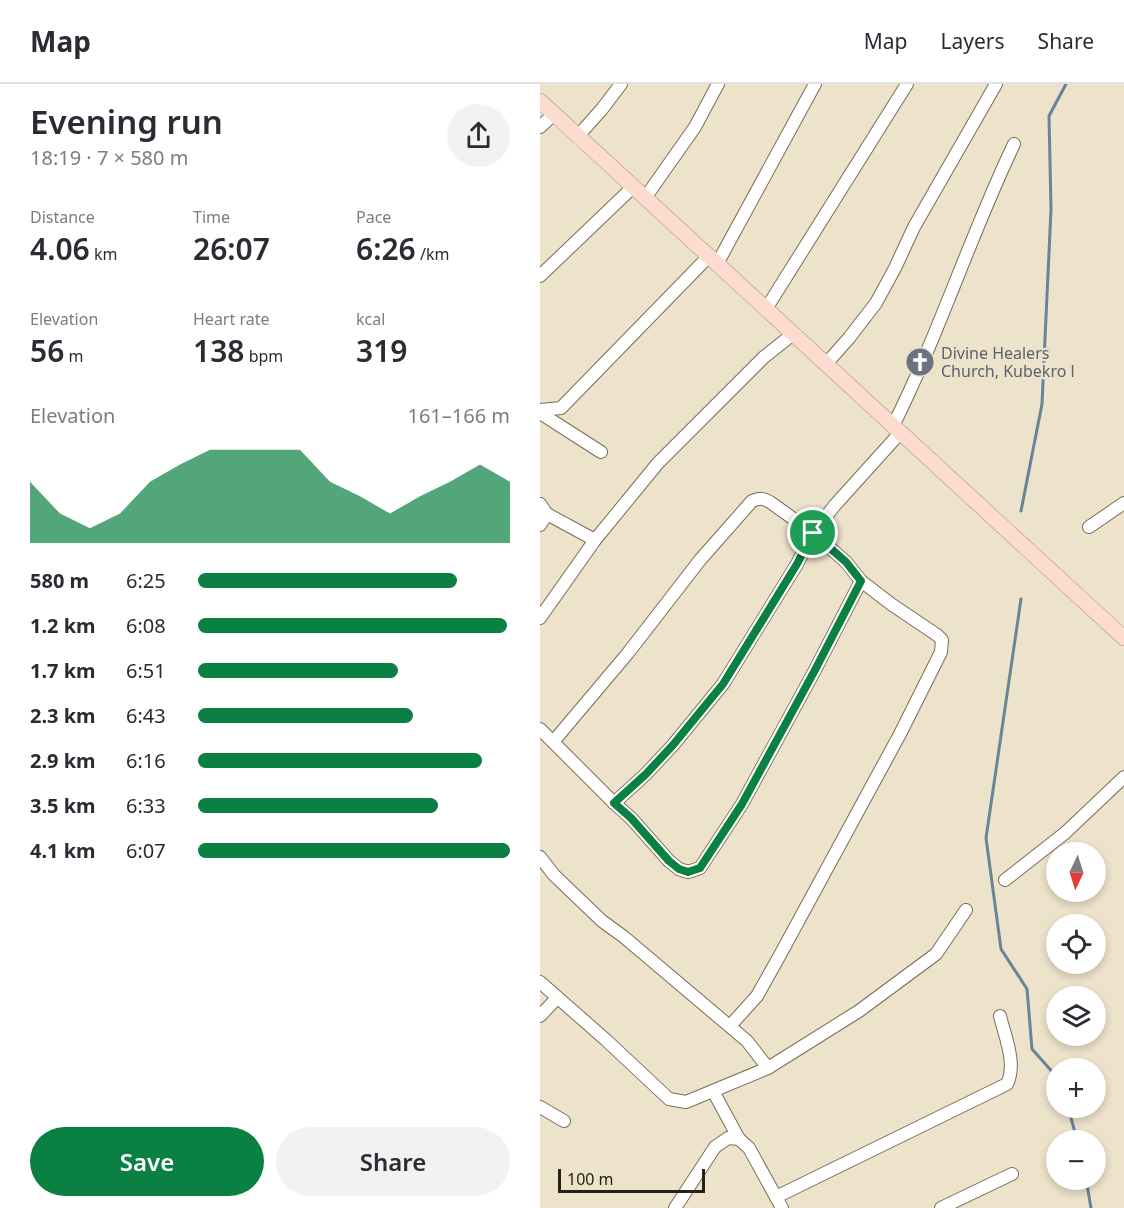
<!DOCTYPE html>
<html lang="en">
<head>
<meta charset="utf-8">
<style>
  :root { --surface:#fff; --page:#f2f2f3; --text:#2b2b33; --muted:#7c7c81; --line:#e1e1e2; --accent:#0b8043 }
  body { margin:0; font-family:"Noto Sans",sans-serif; background:var(--page); color:var(--text); height:100vh; display:flex; flex-direction:column; font-size:22px; white-space:nowrap }
  * { box-sizing:border-box; margin:0 }
  p { font-size:20px; color:var(--muted) }
  .icon { flex:none; width:33px; height:33px; fill:none; stroke:currentColor; stroke-width:2; stroke-linecap:round; stroke-linejoin:round }
  .map { position:relative; flex:1; overflow:hidden }
  .panel { display:flex; flex-direction:column; background:var(--surface); width:540px }
  .panel>* { flex:none }
  .needle { width:39px; rotate:184deg }
  .tools { position:absolute; left:506px; top:758px; display:grid; gap:12px }
  .tools a { display:grid; place-items:center; width:60px; height:60px; border-radius:50%; background:var(--surface); box-shadow:0 3px 9px #0003; font-size:30px }
  .scale { position:absolute; left:18px; bottom:15px; width:147px; box-sizing:border-box; padding-left:6px; border:3px solid #252118; border-top:0; font-size:16px; line-height:21px; white-space:nowrap; color:#252118; -webkit-text-stroke:4px #ede2ca; paint-order:stroke }
  .pin { position:absolute; display:grid; place-items:center; width:51px; height:51px; color:#fff; margin:-26px; border:3px solid #fff; border-radius:50%; box-shadow:0 2px 6px #0007 }
  .round { display:grid; place-items:center; flex:none; width:63px; height:63px; border-radius:32px; background:var(--page) }
  .head { display:flex; align-items:center; justify-content:space-between; height:102px; padding:0 30px }
  h1 { font-size:33px; font-weight:600; line-height:45px }
  .figures { display:grid; grid-template-columns:repeat(3,1fr); gap:9px; height:102px; padding:6px 30px }
  .figures div { display:grid; align-content:center }
  .figures b { font-size:30px; font-weight:600 }
  .figures small { font-size:16px; font-weight:400 }
  .figures p { font-size:16px }
  .chart { height:168px; padding:12px 30px }
  .chart p { display:flex; justify-content:space-between }
  .chart svg { width:100%; height:108px; margin-top:6px; fill:var(--accent); opacity:.7 }
  .button { display:flex; gap:12px; margin-top:auto; padding:12px 30px }
  .button a { flex:1; height:69px; border-radius:36px; background:var(--accent); color:#fff; font-size:24px; font-weight:600; line-height:69px; text-align:center }
  .button a+a { background:var(--page); color:var(--text) }
  ul { padding:0 30px; list-style:none; font-size:20px }
  li { display:grid; grid-template-columns:96px 72px 1fr; align-items:center; height:45px }
  li i { height:15px; border-radius:8px; background:var(--accent) }
  header { display:flex; align-items:center; gap:36px; box-sizing:border-box; height:84px; padding:0 30px; background:var(--surface); border-bottom:2px solid var(--line) }
  header strong { font-size:28px }
  nav { display:flex; gap:33px; margin-inline-start:auto; font-size:21px }
  main { display:flex; flex:1; min-height:0 }
  .map>svg:first-child { display:block }
</style>
</head>
<body>
<header>
<strong>Map</strong>
<nav><a>Map</a><a>Layers</a><a>Share</a></nav>
</header>
<main>
<section class="panel">
<div class="head"><div><h1>Evening run</h1><p>18:19 · 7 × 580 m</p></div><a class="round"><svg class="icon" aria-label="share" viewBox="0 0 24 24"><path d="M12 15V3M7 8l5-5 5 5M5 13v7h14v-7"/></svg></a></div>
<div class="figures">
<div><p>Distance</p><b>4.06<small> km</small></b></div>
<div><p>Time</p><b>26:07</b></div>
<div><p>Pace</p><b>6:26<small> /km</small></b></div>
</div>
<div class="figures">
<div><p>Elevation</p><b>56<small> m</small></b></div>
<div><p>Heart rate</p><b>138<small> bpm</small></b></div>
<div><p>kcal</p><b>319</b></div>
</div>
<div class="chart"><p><span>Elevation</span>161–166 m</p>
<svg viewBox="0 0 160 44" preserveAspectRatio="none"><path d="M0 44V19L10 32L20 38L30 32L40 19L50 12L60 6L70 6L80 6L90 6L100 19L110 25L120 32L130 25L140 19L150 12L160 19V44z"/></svg>
</div>
<ul>
<li><b>580 m</b>6:25<i style="width:83%"></i></li>
<li><b>1.2 km</b>6:08<i style="width:99%"></i></li>
<li><b>1.7 km</b>6:51<i style="width:64%"></i></li>
<li><b>2.3 km</b>6:43<i style="width:69%"></i></li>
<li><b>2.9 km</b>6:16<i style="width:91%"></i></li>
<li><b>3.5 km</b>6:33<i style="width:77%"></i></li>
<li><b>4.1 km</b>6:07<i style="width:100%"></i></li>
</ul>
<div class="button"><a>Save</a><a>Share</a></div>
</section>
<div class="map">
<svg width="584" height="1124" viewBox="0 0 584 1124">
  <rect width="100%" height="100%" fill="#ede2ca"/>
  <g fill="none" stroke-linecap="round" stroke-linejoin="round">
    <g stroke="#68849b" stroke-width="3">
      <path d="M481,427L502,320L511,125L509,32L526,0"/>
      <path d="M481,515L446,754L461,865L487,905L492,965L516,992"/>
      <path d="M528,1023L537,1056"/>
      <path d="M546,1095L551,1124"/>
    </g>
    <g stroke="#776d58" stroke-width="14">
      <g id="minor">
        <path d="M0,43L14,30"/>
        <path d="M38,52L62,25L81,0"/>
        <path d="M105,114L155,43L178,0"/>
        <path d="M177,180L275,0"/>
        <path d="M0,192L93,103"/>
        <path d="M226,225L367,0"/>
        <path d="M286,280L309,254L336,219L355,184L374,143L456,0"/>
        <path d="M0,326L21,324L169,172"/>
        <path d="M0,329L61,368"/>
        <path d="M353,342C399,250 430,152 474,60"/>
        <path d="M0,420L7,430L55,456"/>
        <path d="M0,441L7,430"/>
        <path d="M549,443L584,419"/>
        <path d="M0,534L55,456L118,379L224,273L253,250"/>
        <path d="M0,645L74,719L91,734L129,777L139,785L148,788L160,784L202,720L275,586L321,497"/>
        <path d="M13,658L88,569L160,476L212,417C220,414 223,414 230,418L273,449L306,478L321,497L351,520L397,551L402,556L401,568L360,650L240,871L217,912L190,942"/>
        <path d="M74,719L106,690L133,661L183,600L257,480L273,449L295,421L360,349"/>
        <path d="M0,773L14,791L62,837L84,853L207,957L228,984"/>
        <path d="M465,796L525,749L584,693"/>
        <path d="M0,898L66,956L129,1015L146,1018L228,984L319,927L396,870L426,826"/>
        <path d="M0,932L17,914"/>
        <path d="M173,1007L199,1055"/>
        <path d="M0,1023L24,1037"/>
        <path d="M236,1113L467,1000C477,980 465,953 460,932"/>
        <path d="M135,1124L175,1063L188,1054L199,1055L209,1064L242,1124"/>
        <path d="M401,1124L472,1090"/>
      </g>
    </g>
    <g stroke="#ae8c79" stroke-width="16">
      <path id="major" d="M0,17L584,554"/>
    </g>
    <use href="#minor" stroke="#fff" stroke-width="12"/>
    <use href="#major" stroke="#fbdcce" stroke-width="15"/>
  </g>
  <g fill="none" stroke-linecap="round" stroke-linejoin="round">
    <g stroke="#fff" stroke-width="12">
      <path id="route" d="M273,449L306,478L321,497L275,586L202,720L160,784L148,788L139,785L129,777L91,734L74,719L106,690L133,661L183,600L257,480Z"/>
    </g>
    <use href="#route" stroke="#0b8043" stroke-width="8"/>
  </g>
  <defs>
    <g id="church-disc" transform="scale(1.5)"><circle r="9.5" fill="#6b7280" stroke="#ede2ca"/><path d="M-1.2-6h2.4v3.5h3.3v2.4h-3.3V6h-2.4V-.1h-3.3v-2.4h3.3Z" fill="#fff"/></g>
  </defs>
  <g fill-rule="evenodd">
    <use href="#church-disc" x="380" y="278"/>
  </g>
  <g text-anchor="middle" stroke-width="4.5" stroke-linejoin="round" paint-order="stroke">
    <g font-size="16" fill="#5b616d" stroke="#ede2ca" text-anchor="start">
      <text x="401" y="275">Divine Healers<tspan x="401" dy="18">Church, Kubekro l</tspan></text>
    </g>
  </g>
</svg>
<div class="tools">
<a><svg class="needle" viewBox="-14 -14 28 28"><path d="M0-13l5 13h-10z" fill="#e53935"/><path d="M0 13l5-13h-10z" fill="#7c7c81"/></svg></a>
<a><svg class="icon" aria-label="locate" viewBox="0 0 24 24"><circle cx="12" cy="12" r="6"/><path d="M12 2v4M12 18v4M2 12h4M18 12h4"/></svg></a>
<a><svg class="icon" aria-label="layers" viewBox="0 0 24 24"><path d="M12 4l9 5-9 5-9-5zM3 14l9 5 9-5"/></svg></a>
<a>+</a>
<a>−</a>
</div>
<div class="scale">100 m</div>
<div class="pin" style="left:273px;top:449px;background:#1e9e55"><svg class="icon" aria-label="arrive" viewBox="0 0 24 24"><path d="M6 21V4h12l-3 4 3 4H6"/></svg></div>
</div>
</main>
</body>
</html>
